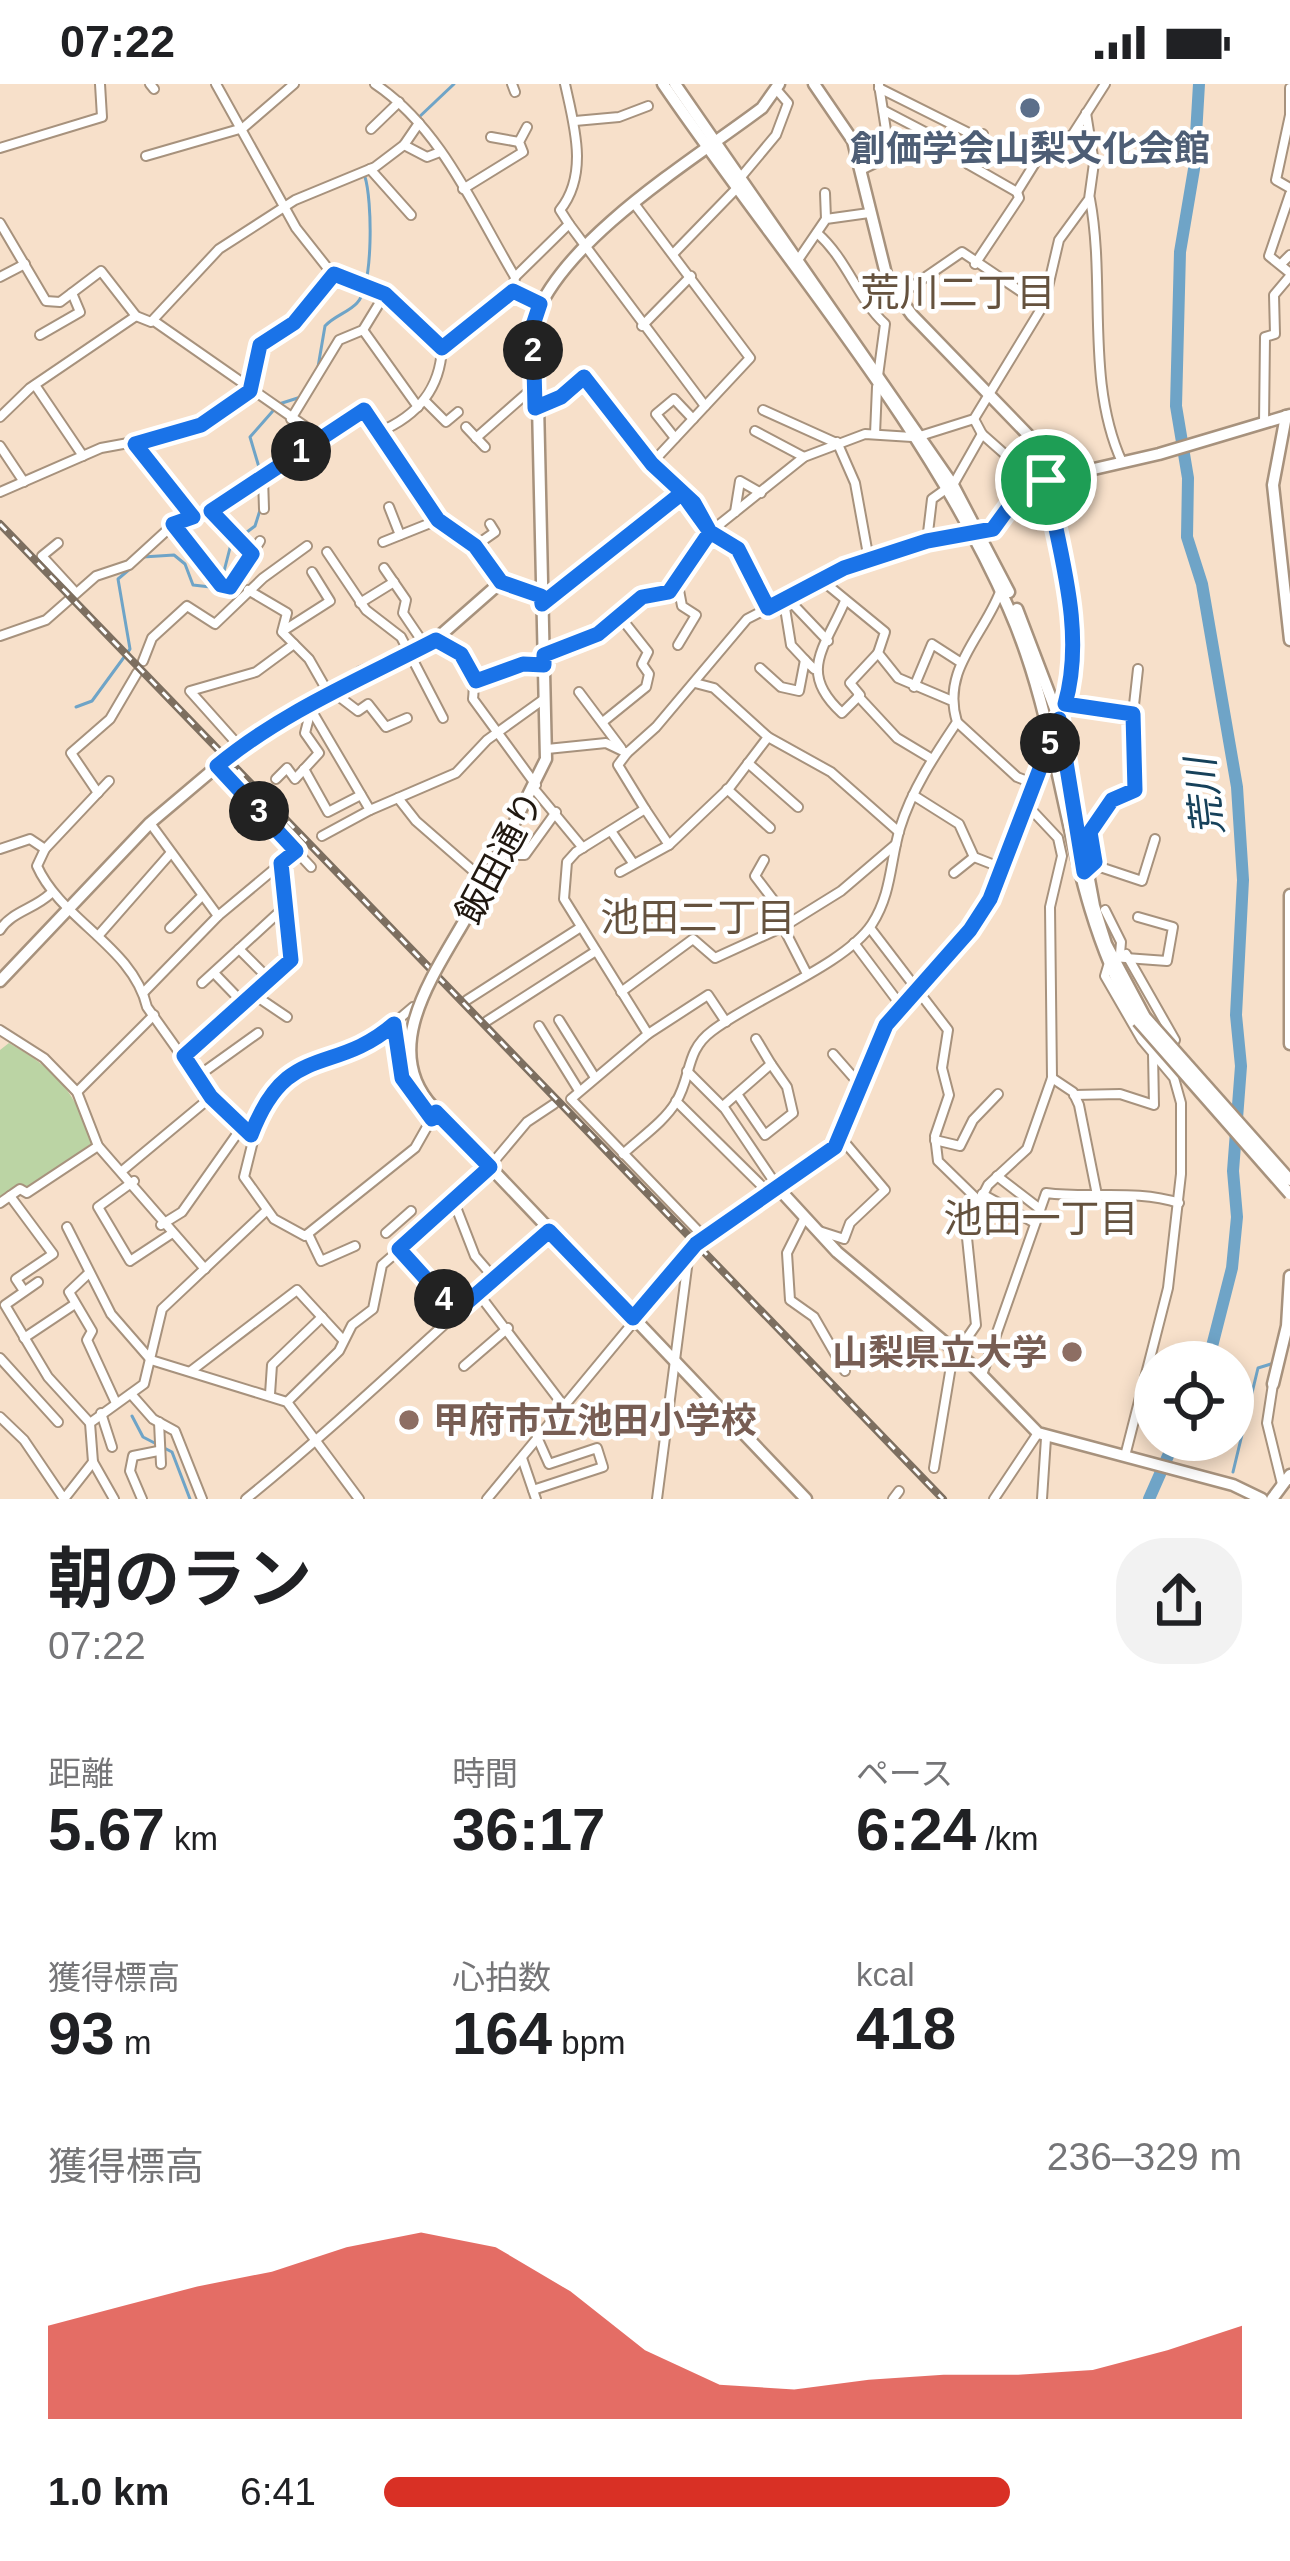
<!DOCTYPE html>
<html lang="ja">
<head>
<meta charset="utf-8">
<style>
  :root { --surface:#fff; --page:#f2f2f2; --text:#202124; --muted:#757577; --accent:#d93025 }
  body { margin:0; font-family:Arial,"Noto Sans JP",sans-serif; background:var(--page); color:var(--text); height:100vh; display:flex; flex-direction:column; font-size:45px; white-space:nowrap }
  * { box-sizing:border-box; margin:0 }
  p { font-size:39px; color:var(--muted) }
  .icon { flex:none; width:66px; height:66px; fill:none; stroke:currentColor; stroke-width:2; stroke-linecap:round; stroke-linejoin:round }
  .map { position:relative; height:1415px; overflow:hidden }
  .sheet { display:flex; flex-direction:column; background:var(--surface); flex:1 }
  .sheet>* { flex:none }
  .buttons { position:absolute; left:1134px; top:1257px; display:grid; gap:24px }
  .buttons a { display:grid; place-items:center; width:120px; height:120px; border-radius:50%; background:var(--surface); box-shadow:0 6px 18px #0003; font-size:60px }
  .pin { position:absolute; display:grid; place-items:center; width:102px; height:102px; color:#fff; margin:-51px; border:6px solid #fff; border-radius:50%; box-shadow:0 3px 12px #0007 }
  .km { position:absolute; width:60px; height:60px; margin:-30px; border-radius:50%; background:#222; color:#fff; font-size:33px; line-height:60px; text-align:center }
  .round { display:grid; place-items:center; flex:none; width:126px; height:126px; border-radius:48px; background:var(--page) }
  .overview { display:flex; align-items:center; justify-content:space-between; height:204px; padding:0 48px }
  h1 { font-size:66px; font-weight:700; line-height:90px }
  .metrics { display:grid; grid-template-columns:repeat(3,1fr); gap:18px; height:204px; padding:12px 48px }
  .metrics div { display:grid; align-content:center }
  .metrics b { font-size:60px; font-weight:700 }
  .metrics small { font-size:33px; font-weight:400 }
  .metrics p { font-size:33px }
  .chart { height:336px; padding:24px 48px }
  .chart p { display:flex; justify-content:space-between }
  .chart svg { width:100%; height:216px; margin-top:12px; fill:var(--accent); opacity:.7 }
  ul { padding:0 48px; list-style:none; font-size:39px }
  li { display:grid; grid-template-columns:192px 144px 1fr; align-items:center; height:90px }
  li i { height:30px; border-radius:15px; background:var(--accent) }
  .status { display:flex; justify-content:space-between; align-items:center; height:84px; padding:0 60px; background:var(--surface); direction:ltr }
  .status svg { height:33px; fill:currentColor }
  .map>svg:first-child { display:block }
</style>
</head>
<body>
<div class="status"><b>07:22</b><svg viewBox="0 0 49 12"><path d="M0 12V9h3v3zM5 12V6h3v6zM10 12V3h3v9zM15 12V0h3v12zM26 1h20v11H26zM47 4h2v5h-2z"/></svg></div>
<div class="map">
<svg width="1290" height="1415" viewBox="0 0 1290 1415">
  <rect width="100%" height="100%" fill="#f7e0ca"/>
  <path fill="#bbd4a4" d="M9,959C58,987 73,1006 93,1058L30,1105L20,1101L0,1117V966Z"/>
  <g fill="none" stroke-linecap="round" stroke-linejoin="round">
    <g stroke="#6fa4c7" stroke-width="3">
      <path d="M416,36L454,0"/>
      <path d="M318,283L325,242C334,232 349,228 357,219C374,201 372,115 365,93"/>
      <path d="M261,390L250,353L279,320L304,312"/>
      <path d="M143,473L174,471L185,480L193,501L219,504"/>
      <path d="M222,495L231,460L255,442L261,423"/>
      <path d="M76,623L92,617L130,565L118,495L131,484"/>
      <path d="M132,1332L143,1353L172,1368L190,1415"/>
      <path d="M1233,1388L1258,1284L1271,1280"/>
    </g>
    <g stroke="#6fa4c7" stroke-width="12">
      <path d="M1199,0L1194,85L1180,168L1176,322L1188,394L1187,453L1202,500L1237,703L1243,796L1236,931L1241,982L1233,1087L1237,1133L1232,1184L1208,1278"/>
      <path d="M1149,1415L1175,1356"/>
    </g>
    <g stroke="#a7927d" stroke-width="12">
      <g id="street">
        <path d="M150,0L154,5"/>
        <path d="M216,0L296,144L326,182L334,191L385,210L442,264C440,306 417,332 379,348"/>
        <path d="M375,0C441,44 475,126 515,193L513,207"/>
        <path d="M512,0L515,8"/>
        <path d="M879,1L890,72"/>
        <path d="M879,4L981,55"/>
        <path d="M883,26L950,61"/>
        <path d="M1290,31L1276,96L1290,104"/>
        <path d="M1290,31V4"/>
        <path d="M575,37L619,33L648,22"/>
        <path d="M371,45L399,18"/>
        <path d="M491,53L519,58"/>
        <path d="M404,61L427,73L440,68"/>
        <path d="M0,64L102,33L100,0"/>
        <path d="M146,72L243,44L294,0"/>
        <path d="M968,80L983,50"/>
        <path d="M370,85L411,131"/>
        <path d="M861,86L890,72L956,62L968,80L1017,108L1040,71L1073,50L1105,0"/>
        <path d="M741,93L776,51L788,19L776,5"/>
        <path d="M463,105L523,68L519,58L527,43"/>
        <path d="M825,109L826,135"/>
        <path d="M1290,110L1269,172L1290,189"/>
        <path d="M1090,115C1106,200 1085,297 1122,378"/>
        <path d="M636,122L750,274L651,380"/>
        <path d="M0,139L46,217L60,218L101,187L136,232L151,238L219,165L295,116L375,83L404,61L419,39"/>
        <path d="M569,140L705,322"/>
        <path d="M817,149C847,175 857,214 885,240L878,292"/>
        <path d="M674,169L737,104"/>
        <path d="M798,176L826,135L869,129"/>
        <path d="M975,180L1019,114L1017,108"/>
        <path d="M1281,180L1290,171"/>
        <path d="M0,193L25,180"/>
        <path d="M515,193L569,140L560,126C589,90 574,41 565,0"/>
        <path d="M513,207L540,220"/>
        <path d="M898,212L962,168L1020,207L1045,215"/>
        <path d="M154,237L319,352"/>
        <path d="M642,242L691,192"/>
        <path d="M363,246L418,323"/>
        <path d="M40,251L80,228L72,209"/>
        <path d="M442,264L513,207"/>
        <path d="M35,301L83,372"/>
        <path d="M425,317L446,338L458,328"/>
        <path d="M536,324L561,313L584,293L651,380L694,419L710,448L738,465L768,524"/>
        <path d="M763,326L834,358"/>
        <path d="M0,333L30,304L136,232"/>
        <path d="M291,335L339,256L363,246L385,210"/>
        <path d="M974,335L982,350L1016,380L1020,411"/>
        <path d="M1264,339L1265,253L1275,250L1274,211L1290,192"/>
        <path d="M466,343L485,363"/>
        <path d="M755,347L804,373"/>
        <path d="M875,350L877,303"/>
        <path d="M920,352L974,335L1044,220L1059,156L1089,115L1094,79L1086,29"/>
        <path d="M476,354L534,303"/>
        <path d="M675,354L656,330L674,315L693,335"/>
        <path d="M837,358L855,399L869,476"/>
        <path d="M135,360L192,432"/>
        <path d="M0,362L24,398"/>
        <path d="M263,394L264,425"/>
        <path d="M953,401L982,350"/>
        <path d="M0,408L101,364L183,349L250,307L260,261L294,239L334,191"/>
        <path d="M389,423L400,451"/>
        <path d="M211,427L252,469"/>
        <path d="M735,428L740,397L761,409"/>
        <path d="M173,440L225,503L233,500L260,457"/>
        <path d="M927,457L932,415L946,405"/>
        <path d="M383,458L438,436"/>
        <path d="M58,459L42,472L76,509"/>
        <path d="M475,462L495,448L490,440"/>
        <path d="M327,468L366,526L401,553L443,634"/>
        <path d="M384,484L406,516L403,529L424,560"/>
        <path d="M824,498L885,548L878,569L898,594L950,616"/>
        <path d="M248,506L287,529L282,548L309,575L329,610"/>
        <path d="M789,516L828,557"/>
        <path d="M845,517C825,564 797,588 842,629L860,611L850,599L878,569"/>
        <path d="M784,518L791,561L805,576"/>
        <path d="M360,519L394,498"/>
        <path d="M543,519L682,410"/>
        <path d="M283,547L330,517L312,488"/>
        <path d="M0,552L46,536L96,492L129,481L176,438L219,424L364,325L438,436L475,462L501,498"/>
        <path d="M435,556C460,574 477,581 473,615L536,701"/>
        <path d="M678,561L696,531L682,522L678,501"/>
        <path d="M544,571L598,551L642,513L669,507L710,448L804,373L865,350L912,353"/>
        <path d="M143,577L152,554L187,522L215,540L263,494L307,462"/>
        <path d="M760,584L781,603L799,607L805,576L814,585"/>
        <path d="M476,597L523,580L544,581"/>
        <path d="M695,599L714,604L768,653L831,688L899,748"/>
        <path d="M914,603L932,560L960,578"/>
        <path d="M333,608L358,627L368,620L386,643L407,634"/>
        <path d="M579,608L621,664"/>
        <path d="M858,612L897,654L932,675"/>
        <path d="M1065,620L1133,630L1135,706L1112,716L1090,748L1095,778L1084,788"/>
        <path d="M310,624L370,726L456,689L487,656L544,615"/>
        <path d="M1133,630L1138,585"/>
        <path d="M604,637L646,603L649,590L642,580L648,568L618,530"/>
        <path d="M957,638L1017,693L1035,700"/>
        <path d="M240,663L190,607L256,588L294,560"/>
        <path d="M547,665L606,659L627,669L656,643L747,535L845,484L972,449"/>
        <path d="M748,679L798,723"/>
        <path d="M217,682L311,783"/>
        <path d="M304,685L328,728L361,711"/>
        <path d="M276,695L287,684L295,695L319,669L305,649L311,626"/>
        <path d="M109,697L45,765L37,782C61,836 133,863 147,923L211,1013L251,1051"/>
        <path d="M727,705L770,744"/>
        <path d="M535,706L583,764"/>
        <path d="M98,709L71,669L110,635L137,589"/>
        <path d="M913,711L959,740L974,773L1002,784"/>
        <path d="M398,714L416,737L486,798"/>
        <path d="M645,725L669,761L730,703L768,653"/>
        <path d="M150,739L218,832"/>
        <path d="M611,747L633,779"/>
        <path d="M322,752L370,726"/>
        <path d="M0,765L30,755L45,765"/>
        <path d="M500,771H525L556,728"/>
        <path d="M764,776L755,792L790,838"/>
        <path d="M1094,781L1142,797L1155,755"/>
        <path d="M620,788L669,761"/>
        <path d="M954,789L974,773"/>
        <path d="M1105,826L1121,858L1120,870"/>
        <path d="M783,843L806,888"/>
        <path d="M170,844L202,812"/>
        <path d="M870,844L948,946L942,984L949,1011L935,1052L938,1077L978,1116"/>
        <path d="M0,846C11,828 34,825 50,810"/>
        <path d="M98,852L169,771"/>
        <path d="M854,859L902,923"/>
        <path d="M239,865L269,895"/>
        <path d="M1126,870L1175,956L1172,962"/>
        <path d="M1112,873L1167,877L1173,843L1138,833"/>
        <path d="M1108,882L1105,892L1142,956L1174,994L1181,1019V1090L1168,1204L1125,1372"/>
        <path d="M214,889L243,919"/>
        <path d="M202,899L288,820"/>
        <path d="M144,908L218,832L296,767"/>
        <path d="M621,908L693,855L715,874L783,843L841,807L896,760"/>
        <path d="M253,910L287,933"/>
        <path d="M467,916L581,843"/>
        <path d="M413,923L372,958L293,984L260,1029L244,1093L274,1135L305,1152L415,1064L436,1027"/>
        <path d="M559,936L594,992"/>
        <path d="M487,937L596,867"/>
        <path d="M394,940L402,994L432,1034"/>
        <path d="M539,942L578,1005"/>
        <path d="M0,946L44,974L77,1008L98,1062L205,1185"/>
        <path d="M648,950L708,911L726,938"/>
        <path d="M833,970L861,1002"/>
        <path d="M184,972L291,876L281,779"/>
        <path d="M687,987L725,1025L779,1105"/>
        <path d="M198,992L258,949"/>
        <path d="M1052,994L1073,1008L1079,1021L1098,1116"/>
        <path d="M77,1008L154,931"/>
        <path d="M737,1010L765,1051L793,1029L787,1003L771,980"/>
        <path d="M1074,1011L1120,1010L1154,1021L1153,970"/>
        <path d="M676,1017L769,1109"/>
        <path d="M723,1022L771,980L756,955"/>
        <path d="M935,1056L960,1062L973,1036L998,1010"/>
        <path d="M623,1070C640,1054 664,1038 676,1018C692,992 685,967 712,947C755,914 845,881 872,840C892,809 890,777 900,744C912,705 935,671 957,638C941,586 982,554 1000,508"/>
        <path d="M122,1087L211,1013"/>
        <path d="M997,1092L1040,1125"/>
        <path d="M134,1097L98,1123L130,1177L171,1150"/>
        <path d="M982,1110L1035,1139"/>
        <path d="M10,1112L53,1170L16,1195L24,1207"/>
        <path d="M454,1118L475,1172L494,1194"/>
        <path d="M0,1119L20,1105L27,1109L98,1062"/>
        <path d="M805,1133L787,1169L790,1216L814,1233L845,1287"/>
        <path d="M161,1141L182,1128L242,1043"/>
        <path d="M67,1143L111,1230L151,1276L287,1318L359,1415"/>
        <path d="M819,1147L844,1155L850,1139L885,1106L841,1054"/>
        <path d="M386,1149L411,1127"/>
        <path d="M308,1150L321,1177L355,1162"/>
        <path d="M399,1165L456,1228"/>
        <path d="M89,1189L69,1208L92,1247L87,1256L116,1319"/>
        <path d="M38,1198L5,1221L48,1293L90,1339"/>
        <path d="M478,1209L563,1321"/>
        <path d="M24,1254L75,1220"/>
        <path d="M0,1274L58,1338"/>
        <path d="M464,1282L508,1244"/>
        <path d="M191,1287L297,1206L343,1256"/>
        <path d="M982,1291L1046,1109C1091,1115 1135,1105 1179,1119"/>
        <path d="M1273,1300L1267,1339L1282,1400"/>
        <path d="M131,1310L153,1335L175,1347L202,1415"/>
        <path d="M270,1310L272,1281L322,1233"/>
        <path d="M287,1318L339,1267L352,1241L373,1225L382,1181L474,1101L527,1038L554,1020"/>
        <path d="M101,1329L112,1363"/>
        <path d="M0,1333L24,1356L64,1415L93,1378L90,1339L144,1300L162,1225L266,1127"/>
        <path d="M159,1338L161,1380"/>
        <path d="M522,1374L536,1415"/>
        <path d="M93,1378L114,1415"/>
        <path d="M934,1384L952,1276L976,1241L966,1144L988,1101L1027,1065L1052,994L1050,823L1062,772L1058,754L1027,721"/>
        <path d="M533,1406L603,1383L597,1364L549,1380L537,1353"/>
        <path d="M142,1415L130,1387L133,1372L158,1367"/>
        <path d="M246,1415C350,1331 447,1235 549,1147"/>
        <path d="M487,1415L704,1153L571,1015L648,950L564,815L567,778L576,768L645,725L618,681L627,669"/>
        <path d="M657,1415L689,1168"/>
        <path d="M893,1415L899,1407"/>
        <path d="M994,1415L1038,1349"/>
        <path d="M1042,1415L1046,1354"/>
      </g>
    </g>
    <g stroke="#a7927d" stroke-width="15">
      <g id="secondary">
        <path d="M663,0C777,167 927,338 1008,523C1068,658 1062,808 1138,937"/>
        <path d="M675,0L953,401L1009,508"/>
        <path d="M1286,332L1273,401L1290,556"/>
        <path d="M976,449L993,445L1017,412L1046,396L1159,370L1290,331"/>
        <path d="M1017,525L1059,635L1094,822L1106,860L1145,933"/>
        <path d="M1290,811V960"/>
        <path d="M476,816L546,675L536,231C569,151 693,76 762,24L779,0"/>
        <path d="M0,897L150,739L259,647L310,624L362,588L435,556L501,498L541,511"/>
        <path d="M433,1023L806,1415"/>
        <path d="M779,1105L837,1168L973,1282L1038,1349L1233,1401L1262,1415"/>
        <path d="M704,1153L828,1071L841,1054L886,941L970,846L990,815L1063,624L1073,583L1072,531L1034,357L912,231L888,198L853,57L814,0"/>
        <path d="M1273,1300L1287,1242L1290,1192"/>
        <path d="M1272,1415L1290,1391"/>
      </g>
    </g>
    <use href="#street" stroke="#fff" stroke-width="8"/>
    <use href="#secondary" stroke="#fff" stroke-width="10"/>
    <g stroke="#7d6f60" stroke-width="8">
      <path id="rail" d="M0,440L943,1415"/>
    </g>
    <use href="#rail" stroke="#fff" stroke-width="3" stroke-dasharray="9" stroke-linecap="butt"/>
    <g stroke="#a7927d" stroke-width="15" stroke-linecap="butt">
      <g id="secondary-bridge">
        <path d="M1145,933L1290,1096"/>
        <path d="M1138,937L1290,1110"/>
        <path d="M433,1023C374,960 444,878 476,816"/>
      </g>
    </g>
    <use href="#secondary-bridge" stroke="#fff" stroke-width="10"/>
  </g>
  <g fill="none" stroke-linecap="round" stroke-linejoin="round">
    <g stroke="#fff" stroke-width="24">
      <path id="route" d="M1046,396L1017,412L993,445L927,457L844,484L768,524L738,465L710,448L682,409L542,520L541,512L501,498L475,462L438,436L364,326L211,427L252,470L230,503L221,501L173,440L193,433L135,360L201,341L250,307L260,261L294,239L334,190L385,210L442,264L513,207L540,220L533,241L535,324L561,313L584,293L652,380L694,419L710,448L669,508L642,513L598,550L544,571V581L523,580L476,597L461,570L436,556C361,595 282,628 217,682L296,767L281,779L291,876L184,972L211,1013L251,1051C287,956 333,993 394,940L402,994L432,1035L436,1028L490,1083L399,1165L456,1228L549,1147L633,1234L696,1160L835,1063L886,941L970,846L990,815L1059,635L1084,788L1095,778L1090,748L1112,716L1135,706L1133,630L1065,620C1086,547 1059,468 1046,396"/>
    </g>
    <use href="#route" stroke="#1a73e8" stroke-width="15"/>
  </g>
  <circle fill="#5c6f8a" stroke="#fff" stroke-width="4.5" cx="1030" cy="24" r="12"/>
  <g fill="#8d6e63" stroke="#fff" stroke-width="4.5">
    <circle cx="1072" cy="1268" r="12"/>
    <circle cx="409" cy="1336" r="12"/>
  </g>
  <g text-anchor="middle" stroke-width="9" stroke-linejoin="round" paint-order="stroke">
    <g font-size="36" font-weight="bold" fill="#4e5e75" stroke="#fff">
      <text x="1030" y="77">創価学会山梨文化会館</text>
    </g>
    <g font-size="36" fill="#201810" stroke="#fff">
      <text transform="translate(499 773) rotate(-62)" y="13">飯田通り</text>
    </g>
    <g font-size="36" font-weight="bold" fill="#785e54" stroke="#fff" text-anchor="end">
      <text x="1048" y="1281">山梨県立大学</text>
      <text x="433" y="1349" text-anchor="start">甲府市立池田小学校</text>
    </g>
    <g font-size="39" fill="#65523e" stroke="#fff">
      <text x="958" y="222">荒川二丁目</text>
      <text x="698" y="847">池田二丁目</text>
      <text x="1041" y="1148">池田一丁目</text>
    </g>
    <g font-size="39" font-style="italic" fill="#16415a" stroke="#fff">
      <text transform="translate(1204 713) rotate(-97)" y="14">荒川</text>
    </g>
  </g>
</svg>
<div class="buttons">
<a><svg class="icon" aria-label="locate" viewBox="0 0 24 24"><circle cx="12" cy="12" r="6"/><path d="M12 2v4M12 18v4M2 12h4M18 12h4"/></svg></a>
</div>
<div class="pin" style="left:1046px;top:396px;background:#1e9e55"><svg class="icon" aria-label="arrive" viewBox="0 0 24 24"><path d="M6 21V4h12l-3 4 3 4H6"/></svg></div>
<b class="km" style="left:301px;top:367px">1</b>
<b class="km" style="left:533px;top:266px">2</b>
<b class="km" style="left:259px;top:727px">3</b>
<b class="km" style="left:444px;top:1215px">4</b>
<b class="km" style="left:1050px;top:659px">5</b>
</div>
<section class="sheet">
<div class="overview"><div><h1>朝のラン</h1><p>07:22</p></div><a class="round"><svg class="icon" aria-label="share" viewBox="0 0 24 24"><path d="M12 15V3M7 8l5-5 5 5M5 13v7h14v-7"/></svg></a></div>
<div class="metrics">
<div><p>距離</p><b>5.67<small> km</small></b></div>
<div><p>時間</p><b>36:17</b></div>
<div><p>ペース</p><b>6:24<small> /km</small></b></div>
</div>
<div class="metrics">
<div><p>獲得標高</p><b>93<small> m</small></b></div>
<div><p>心拍数</p><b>164<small> bpm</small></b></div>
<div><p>kcal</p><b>418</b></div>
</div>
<div class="chart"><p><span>獲得標高</span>236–329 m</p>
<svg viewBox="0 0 160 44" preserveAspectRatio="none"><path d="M0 44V25L10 21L20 17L30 14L40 9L50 6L60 9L70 18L80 30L90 37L100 38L110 36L120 35L130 35L140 34L150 30L160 25V44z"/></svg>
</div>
<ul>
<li><b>1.0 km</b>6:41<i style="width:73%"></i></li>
</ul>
</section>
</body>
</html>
